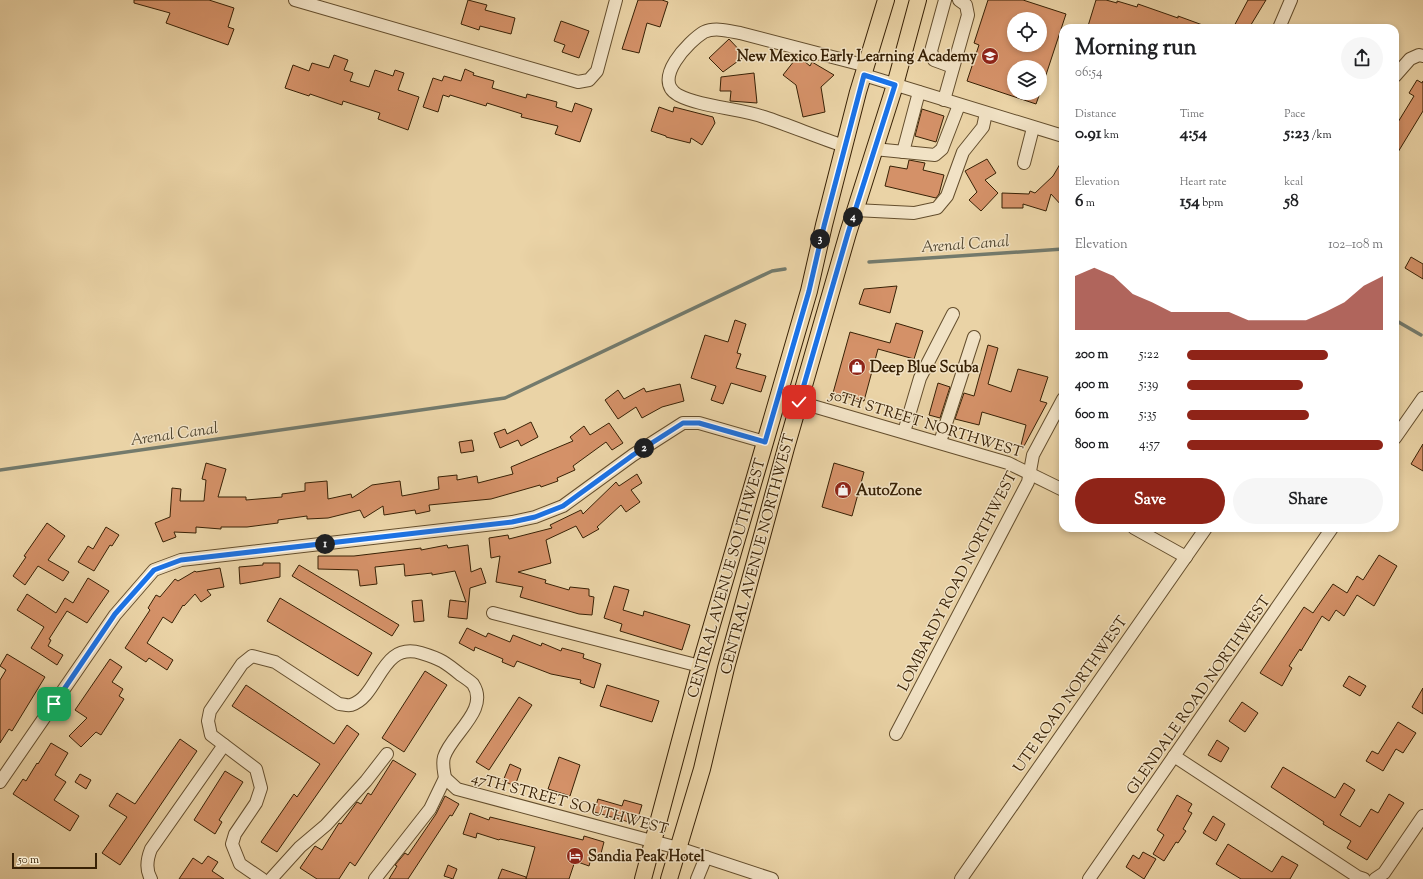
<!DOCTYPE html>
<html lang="en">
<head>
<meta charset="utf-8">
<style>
  :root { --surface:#fff; --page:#f6f6f6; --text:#202124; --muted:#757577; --accent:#8f2418 }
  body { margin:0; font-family:"Sorts Mill Goudy",serif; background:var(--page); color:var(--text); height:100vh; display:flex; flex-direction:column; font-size:15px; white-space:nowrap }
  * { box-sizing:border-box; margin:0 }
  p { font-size:13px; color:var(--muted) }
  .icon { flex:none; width:22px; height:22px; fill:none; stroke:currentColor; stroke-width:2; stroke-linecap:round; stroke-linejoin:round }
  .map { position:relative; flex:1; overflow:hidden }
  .sheet { position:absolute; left:1059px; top:24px; width:340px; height:508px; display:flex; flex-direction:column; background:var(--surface); border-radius:12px; box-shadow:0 2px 6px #0003 }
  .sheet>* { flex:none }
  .fabs { position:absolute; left:1007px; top:12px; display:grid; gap:8px }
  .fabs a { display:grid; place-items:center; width:40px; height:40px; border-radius:50%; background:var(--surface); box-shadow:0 2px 6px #0003; font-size:20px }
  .scale { position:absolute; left:12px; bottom:10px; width:85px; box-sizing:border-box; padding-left:4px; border:2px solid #382105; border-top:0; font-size:11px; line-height:14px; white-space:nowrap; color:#382105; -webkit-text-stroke:3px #f1e2c5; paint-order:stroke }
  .pin { position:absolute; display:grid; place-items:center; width:34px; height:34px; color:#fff; margin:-17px; border-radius:8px; box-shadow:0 2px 6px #0006 }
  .km { position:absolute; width:20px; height:20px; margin:-10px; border-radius:50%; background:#222; color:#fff; font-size:11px; line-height:20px; text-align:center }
  .round { display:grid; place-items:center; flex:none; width:42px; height:42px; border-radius:21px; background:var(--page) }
  .summary { display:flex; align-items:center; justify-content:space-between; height:68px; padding:0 16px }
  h1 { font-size:22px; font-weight:700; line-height:30px }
  .figures { display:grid; grid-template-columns:repeat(3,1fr); gap:6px; height:68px; padding:4px 16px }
  .figures div { display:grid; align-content:center }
  .figures b { font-size:17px; font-weight:700 }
  .figures small { font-size:11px; font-weight:400 }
  .figures p { font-size:11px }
  .chart { height:112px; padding:8px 16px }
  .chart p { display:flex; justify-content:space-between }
  .chart svg { width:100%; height:72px; margin-top:4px; fill:var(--accent); opacity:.7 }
  .cta { display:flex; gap:8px; margin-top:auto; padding:8px 16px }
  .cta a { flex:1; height:46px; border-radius:24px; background:var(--accent); color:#fff; font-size:16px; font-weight:700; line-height:46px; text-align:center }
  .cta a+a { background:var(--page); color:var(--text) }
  ul { padding:0 16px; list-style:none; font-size:13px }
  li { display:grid; grid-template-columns:64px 48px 1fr; align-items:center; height:30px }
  li i { height:10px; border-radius:5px; background:var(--accent) }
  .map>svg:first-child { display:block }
</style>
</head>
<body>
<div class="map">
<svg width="1423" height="879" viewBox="0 0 1423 879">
  <rect width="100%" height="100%" fill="#ead3a6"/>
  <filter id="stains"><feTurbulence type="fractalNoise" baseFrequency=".005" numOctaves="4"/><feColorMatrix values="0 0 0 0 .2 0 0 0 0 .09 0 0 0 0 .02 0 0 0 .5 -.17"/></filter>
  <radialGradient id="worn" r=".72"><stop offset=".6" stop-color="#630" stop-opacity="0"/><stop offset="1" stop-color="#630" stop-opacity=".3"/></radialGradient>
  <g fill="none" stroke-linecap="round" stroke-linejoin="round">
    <g stroke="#737a6c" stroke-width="3.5">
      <path d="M869,262L1063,249"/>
      <path d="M1395,320L1421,335"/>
      <path d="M0,470L505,398L772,271L785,269"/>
    </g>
  </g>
  <g fill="#d49168" stroke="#382105" fill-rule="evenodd">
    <path d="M134,0H209L234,8L228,27L234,29L228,45L166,23L170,13L134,3Z"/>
    <path d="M468,0L487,5L485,10L515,18L511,34L480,26L479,30L461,24Z"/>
    <path d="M638,0H662L668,2L660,27L647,23L639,53L622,49Z"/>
    <path d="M988,0H1023L1066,14L1042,87L1040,86V67H1014V93H1040L1036,104L967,81L979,45L974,43ZM1014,19H1040V45H1014Z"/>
    <path d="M1096,0H1106L1117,3V1L1137,7L1138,4L1178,18V16L1208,27V28H1096L1088,26Z"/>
    <path d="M1248,0H1266L1249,28H1233Z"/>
    <path d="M561,21L589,31L579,58L562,52L565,45L554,41Z"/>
    <path d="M729,39L745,56L723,72L709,58Z"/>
    <path d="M334,55L348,60L344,70L353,73L350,81L369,87L375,70L393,76L395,70L404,73L398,90L419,97L408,130L378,119L380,113L343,101L342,105L310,94L309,96L285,88L293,65L309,71L312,63L329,68Z"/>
    <path d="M798,56L810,66L812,62L834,75L821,87L825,112L803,117L796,85L783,75Z"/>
    <path d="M465,69L474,73L473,75L494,81L492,88L526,98L527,94L557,102L556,107L572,112L575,103L592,109L580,142L555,134L558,126L521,117L522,114L487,103L486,106L450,95L449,97L443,95L438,112L423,107L433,78L442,81L444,76L461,81Z"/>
    <path d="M754,73L757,103L730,101L731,91H720L721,77Z"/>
    <path d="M1417,80L1422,83L1423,81V111L1395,157V127L1414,96L1409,93Z"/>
    <path d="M659,107L673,112L674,107L713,117L715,123L702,145L691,138L690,143L666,137V136L651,131Z"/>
    <path d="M922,109L944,116L936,142L915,136Z"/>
    <path d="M987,159L996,173L985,180L998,193L981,211L969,200L977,192L965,171Z"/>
    <path d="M1063,159V207L1051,194L1046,211L1023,204V208H1002V193L1029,194L1030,191L1035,193L1053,176Z"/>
    <path d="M909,160L925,163L923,170L944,175L939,194L936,198L885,186L890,166L907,169Z"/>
    <path d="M1411,257L1423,264V279L1405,268Z"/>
    <path d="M897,286L890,313L859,304L864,289Z"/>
    <path d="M735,320L746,324L737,353L741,354L736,368L766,376L761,392L731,383L723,404L711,400L716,386L691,378L705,335L728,342Z"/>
    <path d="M896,323L923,331L914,359L878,349L864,401L833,393L850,332L890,343Z"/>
    <path d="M988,345L998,348L988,384L1011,392L1018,369L1048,377L1040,401L1047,403L1024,446L1021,445L1026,425L982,412L979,425L955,419L964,393L974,396Z"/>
    <path d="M938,383L950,387L940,418L929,415Z"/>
    <path d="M680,384L684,401L662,407L642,418L636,407L618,419L605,400L618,390L624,399L644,388L646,392Z"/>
    <path d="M531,422L538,437L521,446L518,440L500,448L494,433L505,429L507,434Z"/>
    <path d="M609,423L623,443L612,450L606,442L573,466L575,470L557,478L558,481L541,487L540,485L491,499L429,505L430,511L416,514L415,510L384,515L383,506L364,518L360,510L328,518L307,519V516L278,520V523L247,527H221V529L196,527V533L174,532L176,537L163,542L155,523L170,517L172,488L181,489L180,501H204L206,480L202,479L206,463L226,469L218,497H246V500L282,497V494L305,491V483L327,481L328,499L351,494L352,498L372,485L400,481L402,496L439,489L438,477L457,475V480L477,476L478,483L513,474L511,467L573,441L570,437L584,426L590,435Z"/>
    <path d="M472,440L474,451L461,453L459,442Z"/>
    <path d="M1423,444V471L1411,464Z"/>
    <path d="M834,463L864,472L852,516L822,507Z"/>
    <path d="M637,474L642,483L631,490L640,502L626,512L621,505L597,527L599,529L583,538L576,526L546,540L551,563L518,572L546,580L545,583L569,590L570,587L589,589V596L594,597L592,615L579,614L520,597L523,587L496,582L500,556L491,558L489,538L508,535L509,539L552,528L550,525L581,510L583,514L616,482L619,486Z"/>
    <path d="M47,523L65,536L48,560L69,572L63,581L38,566L25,585L13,576L26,557L24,556Z"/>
    <path d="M106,527L119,535L112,546L110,545L94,571L78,562L88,546L93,549Z"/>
    <path d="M447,545L448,548L468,545L471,572L481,568L486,583L470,588L467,619L448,617L450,600L466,602L455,571L432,575V573L405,576L404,564L375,567L377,584L360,586L358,570L318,569V556H354L421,548V550Z"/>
    <path d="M1379,555L1397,566L1374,606L1357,595L1344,616L1336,610L1329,621L1322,616L1301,651L1300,649L1289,666L1292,668L1282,686L1260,673L1304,607L1313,613L1333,584L1347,593L1357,576L1363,580Z"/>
    <path d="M263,563H280V577L240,584L239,567L263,565Z"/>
    <path d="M299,565L399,625L392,636L292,576Z"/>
    <path d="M220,568L224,587L207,590L211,595L201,602L195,594L184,606L183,605L172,623L163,617L147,643L173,660L167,670L149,658L146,662L125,648L150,610L148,608L156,595L160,597L175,579L178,581L195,571L196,572Z"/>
    <path d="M88,578L109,591L87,623L67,611L49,639L51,640L48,646L63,655L57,665L31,648L44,627L17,610L27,594L56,613L65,598L73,603Z"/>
    <path d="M614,586L629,590L623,610L643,616L644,611L690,625L682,650L620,631L622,624L604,618Z"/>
    <path d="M280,598L372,653L358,676L267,621Z"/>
    <path d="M422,600L424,621L414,622L412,601Z"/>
    <path d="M467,628L486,637L488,633L510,642L513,635L541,646L542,643L561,651L562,648L584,654L583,658L601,664L594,688L580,683L581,680L551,674L517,661L514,667L502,662L503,659L475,647L474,651L459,643Z"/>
    <path d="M7,654L45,677L12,731L9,729L0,743V680L6,670L0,666Z"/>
    <path d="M110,659L122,667L112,682L123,689L119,696L124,699L101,735L96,732L81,747L69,736L87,718L75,710Z"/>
    <path d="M425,671L447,685L404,752L382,738Z"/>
    <path d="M1349,676L1366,686L1360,696L1343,686Z"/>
    <path d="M246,685L334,744L347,725L359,734L277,852L261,842L294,794L297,797L320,764L232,706Z"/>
    <path d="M607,685L659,701L652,722L600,706Z"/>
    <path d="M1423,688V714L1412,707Z"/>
    <path d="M519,697L532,705L489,770L476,762Z"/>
    <path d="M1242,702L1258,713L1245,732L1229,721Z"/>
    <path d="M1398,722L1416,733L1403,753L1396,749L1383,771L1366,761L1372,751L1378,754Z"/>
    <path d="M180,739L197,751L120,865L102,853L127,817L109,806L117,793L135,804Z"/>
    <path d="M1217,740L1229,748L1221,762L1208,755Z"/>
    <path d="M51,743L68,753L55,775L66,782L54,800L79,816L70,831L13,794L23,779L26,781L37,763L38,764Z"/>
    <path d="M559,757L580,765L570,796L548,789Z"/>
    <path d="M393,760L416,774L355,866L350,862L339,879H317L300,868L315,846L322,850L339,823L341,824L357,802L361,804L368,793L371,795Z"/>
    <path d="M510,764L521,769L515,786L503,781Z"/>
    <path d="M1283,767L1335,798L1344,783L1355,790L1340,815L1360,827L1371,809L1378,813L1389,794L1404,803L1367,860L1347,848L1351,841L1323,824L1324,822L1271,787Z"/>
    <path d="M225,771L243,782L219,820L222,822L215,834L194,820Z"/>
    <path d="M80,774L91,780L86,789L75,782Z"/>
    <path d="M1177,795L1192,804L1188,811L1192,813L1183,829L1186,831L1178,843L1176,842L1164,861L1153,854L1164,835L1157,830Z"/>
    <path d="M445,796L459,804L452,816L450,815L408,879H389L397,866L395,865L405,853L408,855L436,814Z"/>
    <path d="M598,799L622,806L624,800L642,805L636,824L594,812Z"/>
    <path d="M470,813L489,820L490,817L583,840L584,836L604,842L600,857L592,855L589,866L575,861L569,879H526L535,847L500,839L499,840L477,833L476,838L463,834Z"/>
    <path d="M1213,816L1225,824L1216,841L1203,833Z"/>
    <path d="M1228,844L1272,872L1282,856L1298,865L1290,879H1241L1216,864Z"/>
    <path d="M1143,852L1156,859L1144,879L1126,867L1133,855L1139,859Z"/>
    <path d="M208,856L218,862L212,871L224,879H179L193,858L202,864Z"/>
    <path d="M448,865L457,869L453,879L444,876Z"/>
    <path d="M502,869L526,877V879H498Z"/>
  </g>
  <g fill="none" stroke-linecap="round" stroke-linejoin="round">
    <g stroke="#644e2d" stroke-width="14">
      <g id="minor">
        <path d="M295,0L578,82L589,80L597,71L616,0"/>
        <path d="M945,0L931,51L934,60L953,67"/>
        <path d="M1279,28L1291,0"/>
        <path d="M864,75L1063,136"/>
        <path d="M1395,76L1410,59L1419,55L1423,56"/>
        <path d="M944,100L968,15L966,5L959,0"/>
        <path d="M844,146C817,137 791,126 764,117C738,108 701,107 678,95C651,80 689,41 704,32C715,27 729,31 740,33L867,66"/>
        <path d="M874,149L935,155L942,149L959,105"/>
        <path d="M903,152L919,92"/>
        <path d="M1024,163L1033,128"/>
        <path d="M855,210L914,213L937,208L947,196L963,152L983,127L986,113"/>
        <path d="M799,402L1008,463L1063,490"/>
        <path d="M904,432L920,378L953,314"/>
        <path d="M1395,438L1423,398"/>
        <path d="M940,442L974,337"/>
        <path d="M1134,528L1186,557"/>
        <path d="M493,613L700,666"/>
        <path d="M896,734L1028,482L1033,455L1063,399"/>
        <path d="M1174,756L1358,877L1364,879"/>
        <path d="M445,778L457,789L678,848L772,879"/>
        <path d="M0,782L115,615L154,570L181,560L512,522L535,517L563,506L633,455L683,423H699L765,442"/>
        <path d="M151,879C145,869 147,859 151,849L224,745"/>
        <path d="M262,879L240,864L232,844L235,834L256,803L261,788L256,769L211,735L208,721L210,711L242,664L252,656L275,662L339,704C343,704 347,706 351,705C380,696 380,641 421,653C441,659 445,662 461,675C464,677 470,681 473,684C490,710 451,734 444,757C442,764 444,771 445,778"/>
        <path d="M271,879L300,847L326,825L366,781L387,754"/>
        <path d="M375,879L430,809L445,778"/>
        <path d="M697,879L706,857"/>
        <path d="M961,879L1206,528"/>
        <path d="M1089,879L1332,528"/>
        <path d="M1375,879L1384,873L1423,816"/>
      </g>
    </g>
    <g stroke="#382105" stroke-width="18">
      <g id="major">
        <path d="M643,879L700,666L809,291L824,225L858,92L886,0"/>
        <path d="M669,879L702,769L726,668L786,448L848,233L895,85L918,0"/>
      </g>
    </g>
    <use href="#minor" stroke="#f1e2c5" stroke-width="12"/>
    <use href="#major" stroke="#ead3a6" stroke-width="16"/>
  </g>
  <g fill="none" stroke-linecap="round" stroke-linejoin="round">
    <g stroke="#fff" stroke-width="8">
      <path id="route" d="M54,704L115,614L154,570L181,560L512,522L535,517L563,506L633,455L683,423H699L765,442L809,291L824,226L864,75L895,85L848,233L799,402"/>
    </g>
    <use href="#route" stroke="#1a73e8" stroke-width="5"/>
  </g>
  <defs>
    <g id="school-disc" transform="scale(0.9)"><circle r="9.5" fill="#8f2418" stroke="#f1e2c5"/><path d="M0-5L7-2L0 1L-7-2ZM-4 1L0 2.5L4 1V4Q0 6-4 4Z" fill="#fff"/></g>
    <g id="shop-disc" transform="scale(0.9)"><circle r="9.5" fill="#8f2418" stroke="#f1e2c5"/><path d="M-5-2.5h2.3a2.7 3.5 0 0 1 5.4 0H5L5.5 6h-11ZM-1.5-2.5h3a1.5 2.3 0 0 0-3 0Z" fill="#fff"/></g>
    <g id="hotel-disc" transform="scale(0.9)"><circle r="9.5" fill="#8f2418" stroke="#f1e2c5"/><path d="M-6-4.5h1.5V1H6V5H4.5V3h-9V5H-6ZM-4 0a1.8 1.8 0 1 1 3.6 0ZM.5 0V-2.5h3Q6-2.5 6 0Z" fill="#fff"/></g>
  </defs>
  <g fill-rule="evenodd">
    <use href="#school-disc" x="990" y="56"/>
    <use href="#shop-disc" x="857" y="367"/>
    <use href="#shop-disc" x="843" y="490"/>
    <use href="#hotel-disc" x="575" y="856"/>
  </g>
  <g text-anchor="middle" stroke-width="3" stroke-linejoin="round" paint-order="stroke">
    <g font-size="15" font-weight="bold" fill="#382105" stroke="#f1e2c5" text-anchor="start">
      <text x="977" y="61" text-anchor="end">New Mexico Early Learning Academy</text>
      <text x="870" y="372">Deep Blue Scuba</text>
      <text x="856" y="495">AutoZone</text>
      <text x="588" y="861">Sandia Peak Hotel</text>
    </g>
    <g font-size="15" fill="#382105" stroke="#f1e2c5">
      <text transform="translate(926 423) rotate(17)" y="5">50TH STREET NORTHWEST</text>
      <text transform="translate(757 554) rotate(-75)" y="5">CENTRAL AVENUE NORTHWEST</text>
      <text transform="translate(726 578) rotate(-74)" y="5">CENTRAL AVENUE SOUTHWEST</text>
      <text transform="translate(957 581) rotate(-63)" y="5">LOMBARDY ROAD NORTHWEST</text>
      <text transform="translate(1070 694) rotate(-55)" y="5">UTE ROAD NORTHWEST</text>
      <text transform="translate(1198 695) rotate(-55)" y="5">GLENDALE ROAD NORTHWEST</text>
      <text transform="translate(570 803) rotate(15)" y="5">47TH STREET SOUTHWEST</text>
    </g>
    <g font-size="16" font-style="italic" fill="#514630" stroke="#f1e2c5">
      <text transform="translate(965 243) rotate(-4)" y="6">Arenal Canal</text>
      <text transform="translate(174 433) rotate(-8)" y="6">Arenal Canal</text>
    </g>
  </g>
  <rect width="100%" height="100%" filter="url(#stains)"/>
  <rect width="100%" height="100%" fill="url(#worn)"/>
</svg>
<div class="fabs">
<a><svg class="icon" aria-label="locate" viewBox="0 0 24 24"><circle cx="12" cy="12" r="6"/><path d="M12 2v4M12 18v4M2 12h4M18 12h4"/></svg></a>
<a><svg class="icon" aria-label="layers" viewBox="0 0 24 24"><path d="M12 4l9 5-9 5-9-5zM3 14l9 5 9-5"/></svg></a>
</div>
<div class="scale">50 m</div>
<div class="pin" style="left:54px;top:704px;background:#1e9e55"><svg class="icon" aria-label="arrive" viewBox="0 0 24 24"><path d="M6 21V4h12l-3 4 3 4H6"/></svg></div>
<div class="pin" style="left:799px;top:402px;background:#d93025"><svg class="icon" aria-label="check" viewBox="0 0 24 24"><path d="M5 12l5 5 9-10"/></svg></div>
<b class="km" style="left:325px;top:544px">1</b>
<b class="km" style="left:644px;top:448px">2</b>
<b class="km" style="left:820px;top:239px">3</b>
<b class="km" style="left:853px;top:217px">4</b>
<section class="sheet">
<div class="summary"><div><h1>Morning run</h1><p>06:54</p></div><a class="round"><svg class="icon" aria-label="share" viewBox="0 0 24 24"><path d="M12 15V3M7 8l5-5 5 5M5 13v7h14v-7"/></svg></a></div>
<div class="figures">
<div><p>Distance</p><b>0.91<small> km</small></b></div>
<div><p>Time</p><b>4:54</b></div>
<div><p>Pace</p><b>5:23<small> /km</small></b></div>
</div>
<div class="figures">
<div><p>Elevation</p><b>6<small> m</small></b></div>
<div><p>Heart rate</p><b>154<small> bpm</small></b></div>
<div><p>kcal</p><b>58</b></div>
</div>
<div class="chart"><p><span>Elevation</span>102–108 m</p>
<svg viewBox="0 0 160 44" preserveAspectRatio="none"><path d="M0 44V11L10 6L20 11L30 22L40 27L50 33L60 33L70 33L80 33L90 38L100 38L110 38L120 38L130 33L140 27L150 17L160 11V44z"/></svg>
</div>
<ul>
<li><b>200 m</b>5:22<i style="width:72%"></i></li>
<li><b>400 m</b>5:39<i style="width:59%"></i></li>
<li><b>600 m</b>5:35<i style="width:62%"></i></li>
<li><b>800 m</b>4:57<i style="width:100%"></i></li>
</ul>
<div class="cta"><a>Save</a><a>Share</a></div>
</section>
</div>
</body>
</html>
